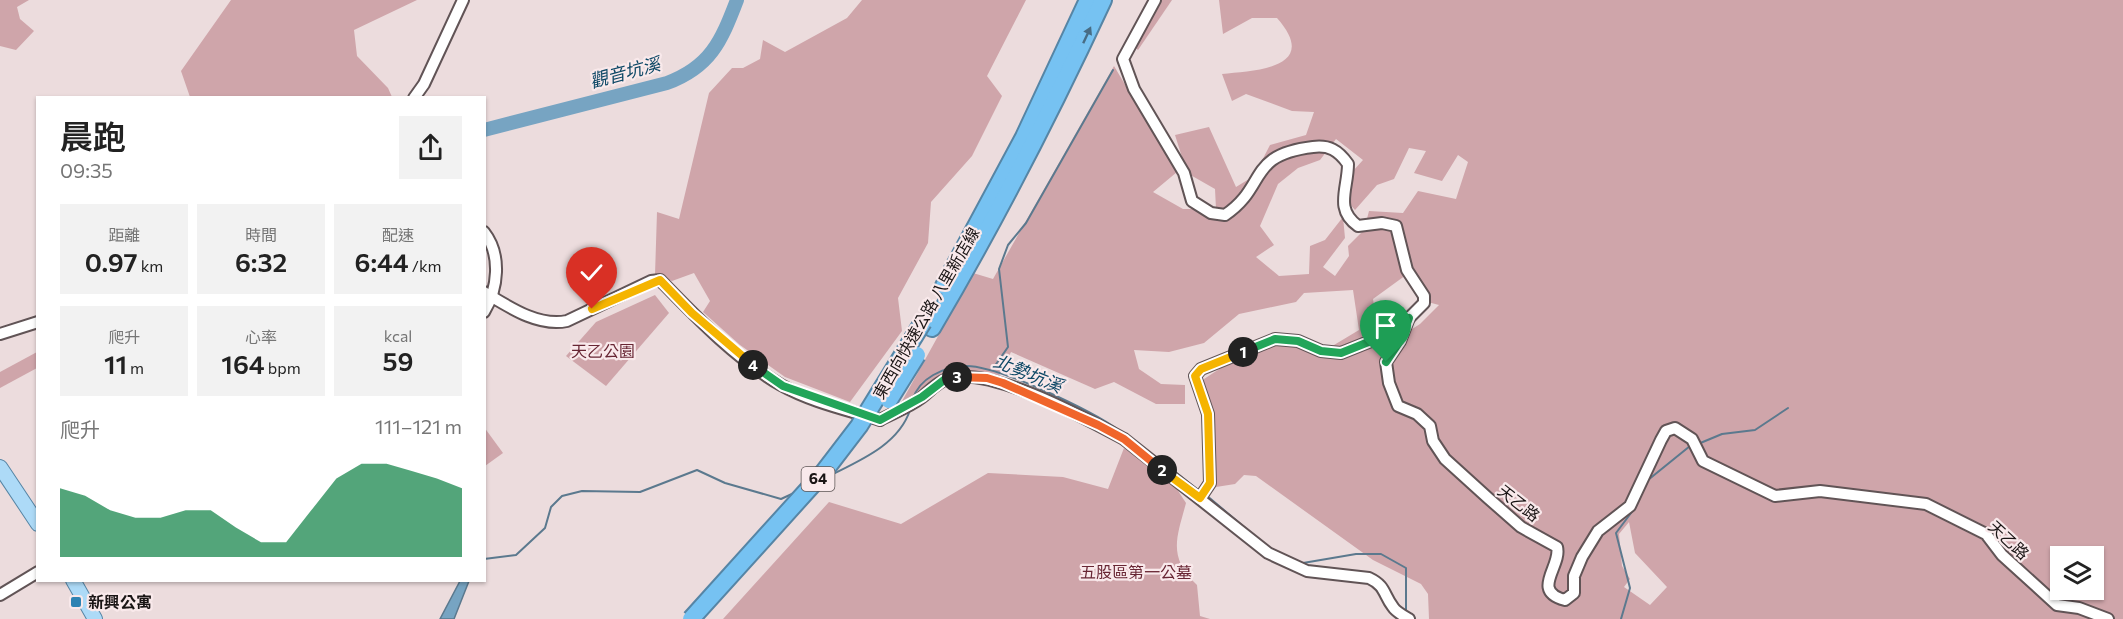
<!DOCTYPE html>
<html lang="zh-TW">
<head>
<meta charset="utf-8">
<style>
  :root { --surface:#fff; --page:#f2f2f2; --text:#222; --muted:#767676; --accent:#0b8043 }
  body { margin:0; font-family:Commissioner,"Noto Sans TC",sans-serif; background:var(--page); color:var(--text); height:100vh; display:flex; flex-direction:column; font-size:22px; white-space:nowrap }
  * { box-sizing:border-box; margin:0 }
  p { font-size:20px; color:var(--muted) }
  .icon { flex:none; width:33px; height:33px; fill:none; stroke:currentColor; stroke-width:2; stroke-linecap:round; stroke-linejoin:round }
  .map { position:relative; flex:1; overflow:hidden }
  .sheet { position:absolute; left:36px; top:96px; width:450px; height:486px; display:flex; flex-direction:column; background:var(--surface); border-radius:0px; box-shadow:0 2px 4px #0004 }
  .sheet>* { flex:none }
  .buttons { position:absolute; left:2050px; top:546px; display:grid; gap:12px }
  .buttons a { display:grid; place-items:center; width:54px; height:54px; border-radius:0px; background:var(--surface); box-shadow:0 2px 4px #0004; font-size:30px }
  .pin { position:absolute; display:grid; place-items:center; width:51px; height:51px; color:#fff; margin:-62px -26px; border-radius:50% 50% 50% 0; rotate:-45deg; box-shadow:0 0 6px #0007 }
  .pin .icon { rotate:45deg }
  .km { position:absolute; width:30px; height:30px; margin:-15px; border-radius:50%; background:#222; color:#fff; font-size:16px; line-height:30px; text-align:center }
  .round { display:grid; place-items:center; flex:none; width:63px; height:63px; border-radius:0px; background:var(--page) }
  .headline { display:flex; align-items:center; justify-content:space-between; height:102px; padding:0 24px }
  h1 { font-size:33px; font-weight:600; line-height:45px }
  .stats { display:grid; grid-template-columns:repeat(3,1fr); gap:9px; height:102px; padding:6px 24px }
  .stats div { display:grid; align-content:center; border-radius:0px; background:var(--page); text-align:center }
  .stats b { font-size:26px; font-weight:600 }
  .stats small { font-size:16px; font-weight:400 }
  .stats p { font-size:16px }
  .chart { height:168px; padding:12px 24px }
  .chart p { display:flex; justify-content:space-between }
  .chart svg { width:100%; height:108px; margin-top:6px; fill:var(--accent); opacity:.7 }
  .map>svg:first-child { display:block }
</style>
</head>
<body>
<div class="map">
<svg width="2123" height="619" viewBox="0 0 2123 619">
  <rect width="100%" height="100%" fill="#ecdcdd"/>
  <g fill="#cfa5aa" fill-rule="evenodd">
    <path d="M0,0H29L17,7L20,19L34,31L16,50L0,46Z"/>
    <path d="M231,0H417L354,30L357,56L388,88L392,97H190L181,71Z"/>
    <path d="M862,0H1026L987,76L1002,96L972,156L931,202L928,243L898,298L902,331L850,402L785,377L740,345L703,312L710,301L694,273L672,281L655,275L657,212L679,219L709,93L732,68H743L760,59L763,40L785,52L847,18Z"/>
    <path d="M1159,0H1172L1138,50L1131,44Z"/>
    <path d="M1219,0H2123V619H1429L1428,594L1421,584L1373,560L1256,476L1244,475L1235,484L1216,487L1210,468L1212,432L1198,396L1204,379L1253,347L1285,341L1324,351L1359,330L1353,290L1304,293L1296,302L1239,314L1204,343L1169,352L1134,350L1139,369L1161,384L1185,385V404H1156L1114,382L1095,389L1011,352L998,378L953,375L908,409L901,403L973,273L993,279L1114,66L1177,172L1153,192L1183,209H1216L1215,189L1187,173L1175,135L1209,127L1236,187L1254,176L1270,145L1306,135L1314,112L1292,111L1246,94L1232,101L1222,74C1256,71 1321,68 1277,18H1252L1223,34ZM1336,139L1363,160L1343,182L1341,194L1355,210L1377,185L1394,179L1409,148L1426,151L1414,173L1442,181L1458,155L1468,162L1456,199L1418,191L1403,213L1369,211L1364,230L1348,246L1349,256L1335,276L1323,267L1345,238L1343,217L1325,240L1310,246L1309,274L1279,276L1256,257L1274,245L1260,226L1278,184L1298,168L1320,160ZM1406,275L1424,301L1439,305L1420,324L1398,338L1378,330L1373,299ZM1629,522L1635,553L1667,587L1650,605L1624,587L1630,579L1622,566L1619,534ZM2061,556H2094V590H2061Z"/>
    <path d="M655,295L669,313L606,386L566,356L596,322Z"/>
    <path d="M37,352V368L0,388V372Z"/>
    <path d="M484,427L503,453L485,466H484Z"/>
    <path d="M1124,448L1173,483L1186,503C1177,537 1167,557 1197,585L1200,616L1210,619H723L829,502L901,524L988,473L1063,477L1108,489Z"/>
  </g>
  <path fill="#77a4c2" stroke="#5b798e" stroke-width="1.5" d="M460,581H469L454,619H440Z"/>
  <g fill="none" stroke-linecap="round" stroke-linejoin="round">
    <g stroke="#5b798e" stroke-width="2">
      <path d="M992,370L1008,347L999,269L1008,245L1026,223L1113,70"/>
      <path d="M913,399C919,378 944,367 964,366C996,364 1092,411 1120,431"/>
      <path d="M1698,444L1722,434L1755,430L1788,408"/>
      <path d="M1153,455L1201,492"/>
      <path d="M831,475C861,460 899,444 910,410"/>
      <path d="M1206,495L1250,532"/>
      <path d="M1636,504L1648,480L1690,446"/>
      <path d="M484,559L516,555L545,528L551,507L562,496L582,491L640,492L697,470L725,483L781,499L794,493"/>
      <path d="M1303,563L1356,554H1381L1406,568V613"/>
      <path d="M1621,619L1630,588L1616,533L1634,509"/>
    </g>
    <path stroke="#77a4c2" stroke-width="14" d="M484,130L667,83C710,67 721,42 737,0"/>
    <g stroke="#615456" stroke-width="14">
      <g id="minor">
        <path d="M1155,0L1123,59L1134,89L1184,173L1192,201L1211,213L1225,215C1268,186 1246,155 1313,147C1329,145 1338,150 1348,164C1348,189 1334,209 1358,226L1382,223L1396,226L1407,270L1424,296V303L1409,318"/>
        <path d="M414,98L424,84L463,0"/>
        <path d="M484,232C502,255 498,289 484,312"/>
        <path d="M484,292C509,307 538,327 567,321L651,281L660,280C696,317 736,359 781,385C811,402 848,410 880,420C893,413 909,407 921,398C930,391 936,383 947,379C989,365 1085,418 1124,439L1268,553L1307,571L1369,578C1386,586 1383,594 1393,607C1396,612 1404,616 1409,619"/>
        <path d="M0,334L38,322"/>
        <path d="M1200,498L1210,483L1208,414L1195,376L1201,369L1275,339L1298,341L1321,351L1341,353L1386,335L1398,323L1409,318L1400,341L1386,362L1389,383L1398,406L1417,414L1430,426L1433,441L1445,459L1488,498L1521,527L1557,547C1562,566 1530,591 1565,600L1574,593V576L1582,557L1598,531L1630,506L1661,440L1666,431L1675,428L1692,439L1703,461L1775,496L1820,491L1926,504L1986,534L2002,555L2057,605L2079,608L2108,619"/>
        <path d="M0,595L38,572"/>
      </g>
    </g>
    <g stroke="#5685a5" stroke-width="16">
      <g id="major">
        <path d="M0,467L38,524"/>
        <path d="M73,580L95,619"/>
      </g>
    </g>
    <g stroke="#5685a5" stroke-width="20">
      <g id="highway">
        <path d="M944,286L1024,137L1088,0"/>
        <path d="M932,328C995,221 1051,112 1103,0"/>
      </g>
    </g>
    <use href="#minor" stroke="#fff" stroke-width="10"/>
    <use href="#major" stroke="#addaf7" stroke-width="14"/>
    <use href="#highway" stroke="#76c2f2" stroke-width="16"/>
    <g stroke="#5685a5" stroke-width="20" stroke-linecap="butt">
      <g id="highway-bridge">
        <path d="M889,400L917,355"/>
        <path d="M691,619L823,473L859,426L923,322"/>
      </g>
    </g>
    <use href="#highway-bridge" stroke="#76c2f2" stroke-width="16"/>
  </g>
  <defs><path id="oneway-solid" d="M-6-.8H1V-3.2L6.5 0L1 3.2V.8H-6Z" transform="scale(1.5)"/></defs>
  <use fill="#486c84" href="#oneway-solid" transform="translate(1087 35) rotate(-65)"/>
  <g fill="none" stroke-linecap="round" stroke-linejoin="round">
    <g stroke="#fff" stroke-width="12">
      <path id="split-1" d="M1243,352L1275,339L1298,341L1321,351L1341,353L1386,335L1398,323L1409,318L1400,341L1386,362"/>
    </g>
    <g stroke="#fff" stroke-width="12">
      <path id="split-2" d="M1162,470L1200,498L1210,483L1208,414L1195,376L1201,369L1243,352"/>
    </g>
    <g stroke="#fff" stroke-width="12">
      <path id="split-3" d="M957,377L987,378L1003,383L1098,425L1124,439L1162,470"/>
    </g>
    <g stroke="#fff" stroke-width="12">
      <path id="split-4" d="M753,365L783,386L880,420L922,397L944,380L957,377"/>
    </g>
    <g stroke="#fff" stroke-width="12">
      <path id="split-5" d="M592,309L660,280L692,313L753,365"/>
    </g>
    <use href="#split-1" stroke="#22a559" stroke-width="8"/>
    <use href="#split-2" stroke="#f5b400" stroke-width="8"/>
    <use href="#split-3" stroke="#f0652b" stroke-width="8"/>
    <use href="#split-4" stroke="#22a559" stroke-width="8"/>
    <use href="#split-5" stroke="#f5b400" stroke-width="8"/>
  </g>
  <rect fill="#2e83b3" stroke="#f9e9eb" stroke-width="2" x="70" y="596" width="12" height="12" rx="3"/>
  <g text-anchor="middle" stroke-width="4.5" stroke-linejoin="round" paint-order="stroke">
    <rect fill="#f9e9eb" stroke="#5d5555" stroke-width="1.5" x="801.5" y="467" width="33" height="24" rx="4.5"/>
    <g font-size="15" font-weight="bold" fill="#1a1515">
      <text x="818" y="484">64</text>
    </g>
    <g font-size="16" fill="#1a1515" stroke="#f9e9eb">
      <text transform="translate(926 313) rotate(-60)" y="6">東西向快速公路 八里新店線</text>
      <text transform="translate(1519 503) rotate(38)" y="6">天乙路</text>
      <text transform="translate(2009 540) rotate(43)" y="6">天乙路</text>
    </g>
    <g font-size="16" fill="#682634" stroke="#f9e9eb">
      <text x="603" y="357">天乙公園</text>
      <text x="1136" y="578">五股區第一公墓</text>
    </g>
    <g font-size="16" font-weight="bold" fill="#1a1515" stroke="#f9e9eb" text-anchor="start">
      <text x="88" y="608">新興公寓</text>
    </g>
    <g font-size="18" font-style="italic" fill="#0e4866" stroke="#f9e9eb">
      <text transform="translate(625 73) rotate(-15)" y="6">觀音坑溪</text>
      <text transform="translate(1028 374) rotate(22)" y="6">北勢坑溪</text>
    </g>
  </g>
</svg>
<div class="buttons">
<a><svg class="icon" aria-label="layers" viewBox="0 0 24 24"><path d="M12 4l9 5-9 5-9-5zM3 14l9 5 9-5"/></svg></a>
</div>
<div class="pin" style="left:1386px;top:362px;background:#1e9e55"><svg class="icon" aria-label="arrive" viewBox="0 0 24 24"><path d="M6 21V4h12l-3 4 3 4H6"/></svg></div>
<div class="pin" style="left:592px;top:309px;background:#d93025"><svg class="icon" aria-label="check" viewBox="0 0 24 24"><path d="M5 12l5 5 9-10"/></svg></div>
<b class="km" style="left:1243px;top:352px">1</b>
<b class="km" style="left:1162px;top:470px">2</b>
<b class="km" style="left:957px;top:377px">3</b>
<b class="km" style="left:753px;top:365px">4</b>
<section class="sheet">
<div class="headline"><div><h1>晨跑</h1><p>09:35</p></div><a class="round"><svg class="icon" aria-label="share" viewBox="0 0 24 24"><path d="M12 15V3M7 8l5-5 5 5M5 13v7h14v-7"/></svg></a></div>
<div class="stats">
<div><p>距離</p><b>0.97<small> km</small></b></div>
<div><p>時間</p><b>6:32</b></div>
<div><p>配速</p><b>6:44<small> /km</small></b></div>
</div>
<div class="stats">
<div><p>爬升</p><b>11<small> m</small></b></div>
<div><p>心率</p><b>164<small> bpm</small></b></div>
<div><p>kcal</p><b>59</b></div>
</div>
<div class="chart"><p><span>爬升</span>111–121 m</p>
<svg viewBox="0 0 160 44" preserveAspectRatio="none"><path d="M0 44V16L10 19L20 25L30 28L40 28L50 25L60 25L70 32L80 38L90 38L100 25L110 12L120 6L130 6L140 9L150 12L160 16V44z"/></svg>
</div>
</section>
</div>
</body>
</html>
